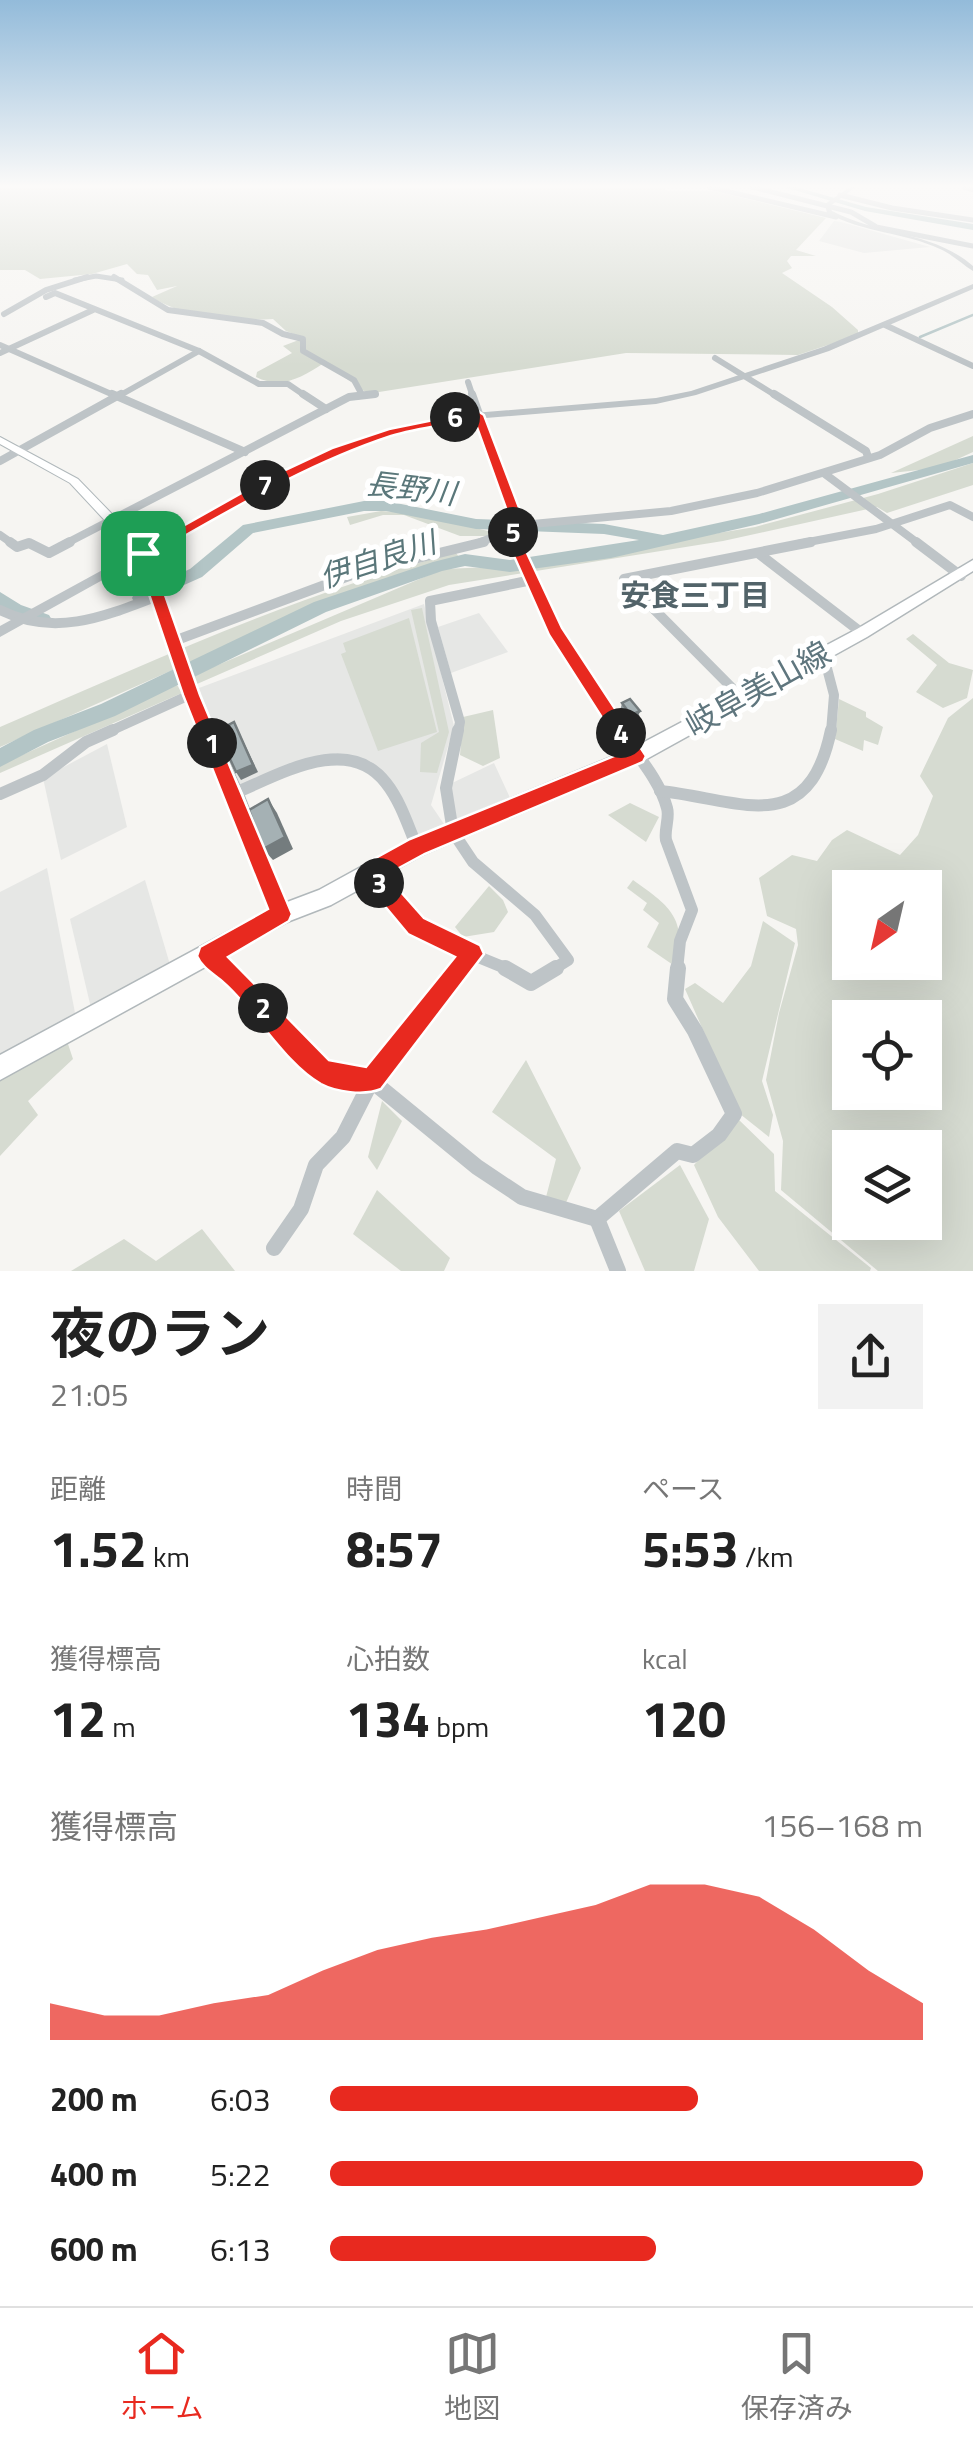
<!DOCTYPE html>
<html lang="ja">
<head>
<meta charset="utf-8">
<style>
  :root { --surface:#fff; --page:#f2f2f2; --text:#222; --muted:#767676; --line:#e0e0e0; --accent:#e8291f }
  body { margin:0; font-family:"Titillium Web","Noto Sans JP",sans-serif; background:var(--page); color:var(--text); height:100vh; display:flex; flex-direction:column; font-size:38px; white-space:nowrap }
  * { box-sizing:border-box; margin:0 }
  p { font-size:32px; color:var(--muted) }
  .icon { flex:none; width:55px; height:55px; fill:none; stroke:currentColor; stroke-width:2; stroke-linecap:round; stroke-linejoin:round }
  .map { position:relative; height:1271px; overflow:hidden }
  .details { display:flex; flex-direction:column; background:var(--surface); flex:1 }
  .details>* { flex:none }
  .needle { width:65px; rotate:214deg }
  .tools { position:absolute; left:832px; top:870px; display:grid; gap:20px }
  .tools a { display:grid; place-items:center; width:110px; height:110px; border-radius:0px; background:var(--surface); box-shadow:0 10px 40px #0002; font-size:50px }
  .pin { position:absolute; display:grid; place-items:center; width:85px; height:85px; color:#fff; margin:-42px; border-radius:20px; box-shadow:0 5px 15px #0006 }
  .km { position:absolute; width:50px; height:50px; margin:-25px; border-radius:50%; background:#222; color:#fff; font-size:28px; line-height:50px; text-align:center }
  .round { display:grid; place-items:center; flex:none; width:105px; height:105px; border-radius:0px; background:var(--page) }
  .overview { display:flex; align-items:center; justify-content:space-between; height:170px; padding:0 50px }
  h1 { font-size:55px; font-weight:700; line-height:75px }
  .metrics { display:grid; grid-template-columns:repeat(3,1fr); gap:15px; height:170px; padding:10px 50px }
  .metrics div { display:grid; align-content:center }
  .metrics b { font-size:50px; font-weight:700 }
  .metrics small { font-size:28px; font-weight:400 }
  .metrics p { font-size:28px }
  .chart { height:280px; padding:20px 50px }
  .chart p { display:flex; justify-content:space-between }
  .chart svg { width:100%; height:180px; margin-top:10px; fill:var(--accent); opacity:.7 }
  ul { padding:0 50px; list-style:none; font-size:32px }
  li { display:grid; grid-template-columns:160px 120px 1fr; align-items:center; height:75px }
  li i { height:25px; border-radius:12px; background:var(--accent) }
  .tab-bar { display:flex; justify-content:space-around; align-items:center; height:140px; border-top:2px solid var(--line); background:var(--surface); font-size:28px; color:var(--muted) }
  .tab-bar a { display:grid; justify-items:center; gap:5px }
  .tab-bar .selected { color:var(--accent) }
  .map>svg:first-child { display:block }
</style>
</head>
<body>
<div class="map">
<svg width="973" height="1271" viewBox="0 0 973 1271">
  <rect width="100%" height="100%" fill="#f6f5f2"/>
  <g fill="#e6e7e5">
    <path d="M834,221L841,222L930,247L864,253L819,241Z"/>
    <path d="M424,604L454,726L431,805L444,824L417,835L389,779L370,761L336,753L238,787L199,688Z"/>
    <path d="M479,613L508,652L451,673L438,627Z"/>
    <path d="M107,744L127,827L61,860L43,778Z"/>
    <path d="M494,763L511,800L454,822L450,784Z"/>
    <path d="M47,868L76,1018L0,1058V892Z"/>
    <path d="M145,880L171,968L91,1008L70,919Z"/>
  </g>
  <g fill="#d6dbd1" fill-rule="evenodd">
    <path d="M0,187H662L667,191H714L826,218L796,250L816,256H791L787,261L792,268L782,273L832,307L858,330V335L798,355L626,353L379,392L364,391L324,363C302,377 282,390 256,377L257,372L292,353L283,346L304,338L286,331L273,319C236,321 183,318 152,297L177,286L157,290L148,275L137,274L127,264L92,274L40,279L25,270H0Z"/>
    <path d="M973,436V452L938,468L891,473Z"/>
    <path d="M973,463V485L887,513L877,507L723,541L449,585L341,621L197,684L192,676L443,569L518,566L755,527L878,494Z"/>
    <path d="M381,511L413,513L488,531V536H460L404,515H383L350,525L347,517Z"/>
    <path d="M456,553L459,557L338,596L0,747V727C149,663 298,593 456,553Z"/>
    <path d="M422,608L449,732L437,773L420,772L421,743L439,732L411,610Z"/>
    <path d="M409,618L437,732L378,751L341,654L346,652L343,643Z"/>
    <path d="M913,634L949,663L973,670L967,698L943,708L916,692L937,665L906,639Z"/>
    <path d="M177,685L182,693L0,773V765Z"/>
    <path d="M973,698V1271H878L781,1190L783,1141L766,1080L779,1013L798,945L796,929L767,916L759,878L792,855L817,861L832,840L847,830L900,855L918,835L933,796L920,776L948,718ZM850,888H925V962H850ZM850,1018H925V1092H850ZM850,1148H925V1222H850Z"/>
    <path d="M839,699L866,712V717L883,727L878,745L864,740L863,751L835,739Z"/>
    <path d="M493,710L500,758L483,766L460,755L463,717Z"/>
    <path d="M630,803L659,817L646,842L608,815Z"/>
    <path d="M633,880C674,909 684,917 679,969L647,947L659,923L643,910L647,903L627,888Z"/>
    <path d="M489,886L503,900L508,912L494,932L463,937L455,927Z"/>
    <path d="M763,921L795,943L762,1081L773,1115L769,1137L740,1114L685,989L695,983L723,1003L751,966Z"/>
    <path d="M67,1041L73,1059L28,1101L38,1115L0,1156V1078Z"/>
    <path d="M526,1060L581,1168L565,1205L546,1197L556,1159L492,1112Z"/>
    <path d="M382,1101L402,1121L377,1170L368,1157Z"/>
    <path d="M737,1118L774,1154L775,1191L871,1268L870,1271H759L718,1217L694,1165Z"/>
    <path d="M680,1165L709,1219L694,1271H645L619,1211Z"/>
    <path d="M377,1190L450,1258L444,1271H401L353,1234Z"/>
    <path d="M202,1229L235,1271H71L124,1239L156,1261Z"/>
  </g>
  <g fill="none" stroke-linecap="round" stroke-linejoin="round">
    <path stroke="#b3c5c6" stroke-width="2.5" d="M920,337L973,315"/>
    <g fill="#b3c5c6" fill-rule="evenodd">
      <path d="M784,187H796L866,207L973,224V230L865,211Z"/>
      <path d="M973,455V463L759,524L611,558L510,572L465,566L442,571L326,612L115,716L48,742L0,767V748L34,730L101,704L314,602L433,562L465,554L510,560L639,540L604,534L476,529L386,511H364L253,533L202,577L146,602H134L132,598L134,594L190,569L243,525L364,501H386L476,519L604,524L663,535L759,514Z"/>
      <path d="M0,592L21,605L49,615L52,620L49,625C34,628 12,617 0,607Z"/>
    </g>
    <g stroke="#b0b8bb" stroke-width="2">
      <path id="secondary" d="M0,437L78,479L147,550L198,695L243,793L290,914L288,921L281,923L274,921L272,914L227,793L184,695L137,555L70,483L0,444Z"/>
    </g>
    <g stroke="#b1b8bb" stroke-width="3">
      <path id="primary" d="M973,560V571L867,637L643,761L424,854L331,905L287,922L0,1080V1055L274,907L319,890L410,840L631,749L857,629Z"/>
    </g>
    <g stroke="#bec4c7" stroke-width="5">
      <path d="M709,187L836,217"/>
      <path d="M752,187L851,212L875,226"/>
      <path d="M964,187L973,190"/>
      <path d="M840,195L892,208L973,220"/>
      <path d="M871,226L973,246"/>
      <path d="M75,280L96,276L122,280"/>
    </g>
    <g stroke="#bec4c7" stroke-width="6">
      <path d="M114,277L168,310L263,323L283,334L303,339V351L354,380L361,393"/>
      <path d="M46,297L55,293L199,351L259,384H288L307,397"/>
      <path d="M4,314L46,290L87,277"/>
      <path d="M885,325L973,366"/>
      <path d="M0,345L118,397"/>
      <path d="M0,353L93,310"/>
      <path d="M715,358L778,397"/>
      <path d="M468,382L473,397"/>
      <path d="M117,397L199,351"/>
      <path d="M353,397L375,394"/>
    </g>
    <g stroke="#bec4c7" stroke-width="8">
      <path d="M112,394L245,452"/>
      <path d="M303,394L326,409"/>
      <path d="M472,394L519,526"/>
      <path d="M774,394L866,451L868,457"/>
      <path d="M0,461L121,394"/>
      <path d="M825,474L919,544"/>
      <path d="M512,532L517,544"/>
      <path d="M0,535L13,544"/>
      <path d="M25,544H32"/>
      <path d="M65,544L349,397L375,394"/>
      <path d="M476,544L522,525L671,511L757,493L880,455L930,428L973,414"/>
      <path d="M798,544L876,529L950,505L973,517"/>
    </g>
    <g stroke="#bec4c7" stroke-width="10">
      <path d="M10,542L17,547L29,543L49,553L70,542"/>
      <path d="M516,542L555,631L621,732"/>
      <path d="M916,542L961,576"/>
      <path d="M758,553L862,633"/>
      <path d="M0,610C55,638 106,616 160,595"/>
      <path d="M174,641L357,573L484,542"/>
      <path d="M823,653L834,695L831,732"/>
      <path d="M741,697L624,579L811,542"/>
      <path d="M108,732L183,698"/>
      <path d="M458,732L460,722L431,621L430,601L532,580"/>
    </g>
    <g stroke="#bec4c7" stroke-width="12">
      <path d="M458,730L446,788L453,832L473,862L535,915L568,960L552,970"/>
      <path d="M620,730C635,753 660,780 667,808C670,818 664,829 666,840L692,910L680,941L677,970"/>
      <path d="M660,791C739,799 808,841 831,730"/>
      <path d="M235,793C279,775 348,733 386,783C401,802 408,826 417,847"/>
      <path d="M0,794L43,775L86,742L113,730"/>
      <path d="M370,873L417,927L444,943L510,970"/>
      <path d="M208,955L227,970"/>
      <path d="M458,970L472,953"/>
    </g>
    <g stroke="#bec4c7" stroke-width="16">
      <path d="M224,968L320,1069L333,1077L372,1081L477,1167L522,1197L597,1219L677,1151L693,1155L719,1135L734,1114L695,1031L675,999L678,968"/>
      <path d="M505,968L531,983L556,968"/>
      <path d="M597,1219L618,1271"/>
      <path d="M274,1248L301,1209L316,1165L343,1137L375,1074L460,968"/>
    </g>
    <g fill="#bec4c7" fill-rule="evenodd">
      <path d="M850,187H856L830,206L832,211C877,235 933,231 973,266V271C962,264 953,255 940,249C904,232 864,233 827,213L825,204Z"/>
      <path d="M973,284V289L829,351L696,395L656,404L449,421L368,442L277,483L0,637V626L269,479L362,438L449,415L656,398L691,391L823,347Z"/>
    </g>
    <use href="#secondary" fill="#fff" fill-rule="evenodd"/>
    <use href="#primary" fill="#fff" fill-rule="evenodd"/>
  </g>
  <path fill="#8e989b" d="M622,703L640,711L637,719L629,723L620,711Z"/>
  <g fill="#747c7e">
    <path d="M640,711L637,719L629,723L631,715Z"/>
    <path d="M234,722L258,772L241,780L236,772Z"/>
    <path d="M268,799L277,813L293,849L273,860L263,849Z"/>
  </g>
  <g fill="#a5b1b4" stroke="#747c7e" stroke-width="2.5">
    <path d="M630,699L640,711L631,715L622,703Z"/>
    <path d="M234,722L253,765L236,772L217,731Z"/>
    <path d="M268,799L285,837L263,849L249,810Z"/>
  </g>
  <linearGradient id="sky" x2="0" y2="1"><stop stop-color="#93bbda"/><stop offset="0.51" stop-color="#fbfaf9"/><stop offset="1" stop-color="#fbfaf9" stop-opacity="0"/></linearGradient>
  <rect width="973" height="365" fill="url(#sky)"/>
  <path fill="#e8291f" stroke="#fff" stroke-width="2.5" fill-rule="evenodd" d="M478,411L484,415L526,526L520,538L562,628L646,756L643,762L425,854L386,875L424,918L480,945L484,954L381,1089C364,1096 336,1092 321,1084C284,1063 256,1011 224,983C214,974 202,968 197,956L200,947L268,909L183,695L135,553L268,478L332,448L389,429ZM474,419L512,525L506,538L549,635L624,752L410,839L363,865L359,873L363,880L408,934L455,957L366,1067L329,1060L228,957L289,921L292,914L200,695L151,555C229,511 306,464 391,436C418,428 447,425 474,419Z"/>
  <g text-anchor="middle" stroke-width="10" stroke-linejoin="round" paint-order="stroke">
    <g font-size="30" font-style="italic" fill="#5a777a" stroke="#fff">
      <text transform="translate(411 489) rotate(7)" y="10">長野川</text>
      <text transform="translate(378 560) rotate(-18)" y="10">伊自良川</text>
    </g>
    <g font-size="30" font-weight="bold" fill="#526369" stroke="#fff">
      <text x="695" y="606">安食三丁目</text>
    </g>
    <g font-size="32" fill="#5f767e" stroke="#fff">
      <text transform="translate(758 689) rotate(-29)" y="11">岐阜美山線</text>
    </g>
  </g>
</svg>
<div class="tools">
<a><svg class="needle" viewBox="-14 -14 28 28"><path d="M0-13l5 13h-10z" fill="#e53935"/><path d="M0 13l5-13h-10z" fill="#767676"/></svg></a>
<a><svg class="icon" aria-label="locate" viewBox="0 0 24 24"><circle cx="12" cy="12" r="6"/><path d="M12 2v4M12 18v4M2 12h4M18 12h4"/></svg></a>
<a><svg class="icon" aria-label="layers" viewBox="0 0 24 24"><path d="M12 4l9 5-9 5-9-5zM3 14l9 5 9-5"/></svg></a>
</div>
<div class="pin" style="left:143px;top:553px;background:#1e9e55"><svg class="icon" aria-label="arrive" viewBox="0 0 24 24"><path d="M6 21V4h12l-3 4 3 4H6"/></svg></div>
<b class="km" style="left:212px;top:743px">1</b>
<b class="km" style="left:263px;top:1008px">2</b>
<b class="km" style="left:379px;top:883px">3</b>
<b class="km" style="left:621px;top:733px">4</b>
<b class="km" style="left:513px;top:532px">5</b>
<b class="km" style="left:455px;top:417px">6</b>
<b class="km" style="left:265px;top:485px">7</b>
</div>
<section class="details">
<div class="overview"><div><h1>夜のラン</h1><p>21:05</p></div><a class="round"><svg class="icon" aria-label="share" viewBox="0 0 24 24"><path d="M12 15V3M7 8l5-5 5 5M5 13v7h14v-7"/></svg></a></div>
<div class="metrics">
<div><p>距離</p><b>1.52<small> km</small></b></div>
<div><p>時間</p><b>8:57</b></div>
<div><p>ペース</p><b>5:53<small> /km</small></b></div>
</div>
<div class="metrics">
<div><p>獲得標高</p><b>12<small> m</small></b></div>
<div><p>心拍数</p><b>134<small> bpm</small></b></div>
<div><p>kcal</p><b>120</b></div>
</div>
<div class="chart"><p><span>獲得標高</span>156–168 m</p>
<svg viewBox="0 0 160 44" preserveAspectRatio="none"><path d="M0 44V35L10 38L20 38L30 35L40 33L50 27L60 22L70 19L80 17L90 14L100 11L110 6L120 6L130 9L140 17L150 27L160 35V44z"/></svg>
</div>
<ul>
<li><b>200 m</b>6:03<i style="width:62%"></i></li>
<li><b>400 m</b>5:22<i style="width:100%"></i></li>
<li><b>600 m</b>6:13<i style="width:55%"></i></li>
</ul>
</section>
<nav class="tab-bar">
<a class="selected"><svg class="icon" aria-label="home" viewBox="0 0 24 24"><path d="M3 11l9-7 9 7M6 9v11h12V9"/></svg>ホーム</a>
<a><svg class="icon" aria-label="map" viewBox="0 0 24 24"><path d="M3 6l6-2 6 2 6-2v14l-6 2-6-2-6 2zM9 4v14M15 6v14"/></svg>地図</a>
<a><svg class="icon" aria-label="saved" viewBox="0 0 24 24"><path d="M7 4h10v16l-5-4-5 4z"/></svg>保存済み</a>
</nav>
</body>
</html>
